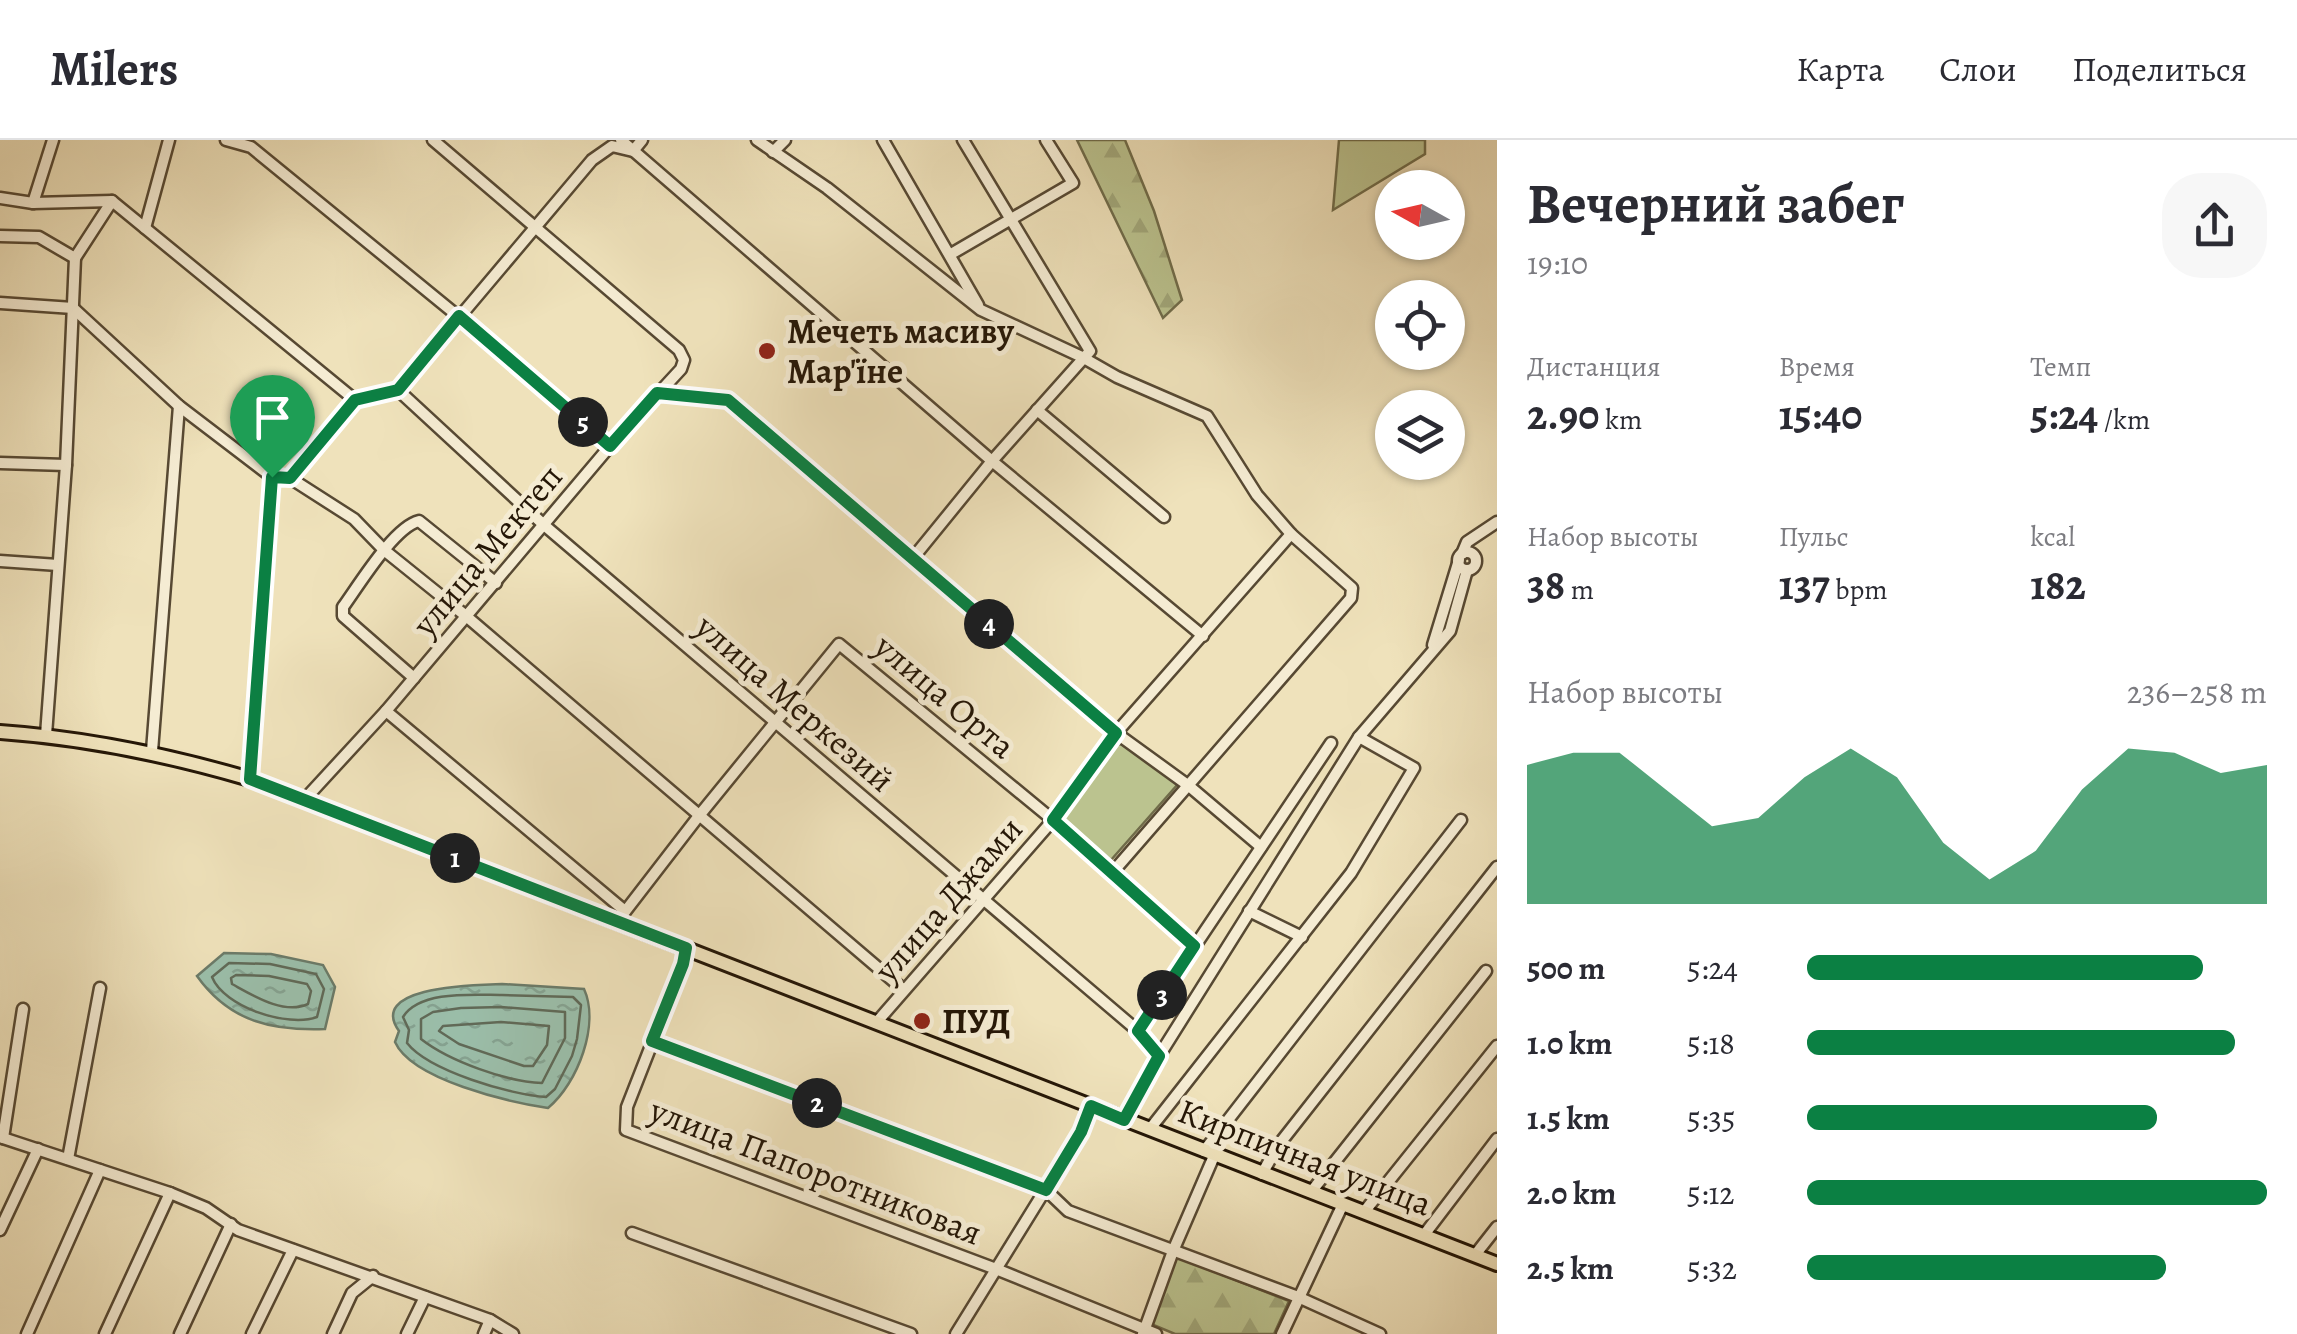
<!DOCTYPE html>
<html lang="ru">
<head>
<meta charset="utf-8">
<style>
  :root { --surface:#fff; --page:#f7f7f7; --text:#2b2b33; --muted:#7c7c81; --line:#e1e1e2; --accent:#0b8043 }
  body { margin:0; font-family:Alegreya,serif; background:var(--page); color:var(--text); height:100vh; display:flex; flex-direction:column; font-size:38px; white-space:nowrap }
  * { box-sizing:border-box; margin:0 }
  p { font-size:32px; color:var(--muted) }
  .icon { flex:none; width:55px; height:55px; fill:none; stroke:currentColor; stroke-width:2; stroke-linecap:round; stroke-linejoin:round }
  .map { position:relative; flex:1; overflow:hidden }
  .drawer { display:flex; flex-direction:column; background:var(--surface); width:800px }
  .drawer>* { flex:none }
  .needle { width:65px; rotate:278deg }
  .controls { position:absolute; left:1375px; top:30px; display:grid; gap:20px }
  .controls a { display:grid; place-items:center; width:90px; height:90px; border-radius:50%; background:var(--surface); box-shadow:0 2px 8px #0004; font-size:50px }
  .pin { position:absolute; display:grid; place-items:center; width:85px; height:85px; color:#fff; margin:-102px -42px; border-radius:50% 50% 50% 0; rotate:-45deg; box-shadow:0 0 10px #0007 }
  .pin .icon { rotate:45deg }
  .km { position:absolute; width:50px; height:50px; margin:-25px; border-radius:50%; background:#222; color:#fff; font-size:28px; line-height:50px; text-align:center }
  .round { display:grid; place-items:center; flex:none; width:105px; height:105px; border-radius:40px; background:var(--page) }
  .summary { display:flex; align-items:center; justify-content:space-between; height:170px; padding:0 30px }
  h1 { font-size:55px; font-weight:700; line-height:75px }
  .metrics { display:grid; grid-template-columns:repeat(3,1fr); gap:15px; height:170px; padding:10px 30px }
  .metrics div { display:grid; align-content:center }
  .metrics b { font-size:42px; font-weight:700 }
  .metrics small { font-size:28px; font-weight:400 }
  .metrics p { font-size:28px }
  .chart { height:280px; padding:20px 30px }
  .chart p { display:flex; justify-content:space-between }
  .chart svg { width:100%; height:180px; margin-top:10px; fill:var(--accent); opacity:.7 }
  ul { padding:0 30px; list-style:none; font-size:32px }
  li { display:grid; grid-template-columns:160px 120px 1fr; align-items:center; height:75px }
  li i { height:25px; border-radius:12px; background:var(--accent) }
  header { display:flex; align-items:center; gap:60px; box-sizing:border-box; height:140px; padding:0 50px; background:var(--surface); border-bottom:2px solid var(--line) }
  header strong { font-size:48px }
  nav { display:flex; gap:55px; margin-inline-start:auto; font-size:35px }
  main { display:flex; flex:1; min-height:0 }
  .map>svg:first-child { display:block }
</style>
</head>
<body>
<header>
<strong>Milers</strong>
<nav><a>Карта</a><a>Слои</a><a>Поделиться</a></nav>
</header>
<main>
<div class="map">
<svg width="1497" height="1194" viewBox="0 0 1497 1194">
  <defs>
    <pattern id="forest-firs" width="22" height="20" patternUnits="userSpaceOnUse" patternTransform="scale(2.5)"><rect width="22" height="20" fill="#bbc38f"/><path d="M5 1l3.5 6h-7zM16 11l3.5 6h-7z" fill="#a1a77a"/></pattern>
    <pattern id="water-ripples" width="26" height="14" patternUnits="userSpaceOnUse" patternTransform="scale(2.5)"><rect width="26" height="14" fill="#9bbfab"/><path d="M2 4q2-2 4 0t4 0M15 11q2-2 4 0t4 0" fill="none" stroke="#85a392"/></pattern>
  </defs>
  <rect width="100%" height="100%" fill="#efe2bb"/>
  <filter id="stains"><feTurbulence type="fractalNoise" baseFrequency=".002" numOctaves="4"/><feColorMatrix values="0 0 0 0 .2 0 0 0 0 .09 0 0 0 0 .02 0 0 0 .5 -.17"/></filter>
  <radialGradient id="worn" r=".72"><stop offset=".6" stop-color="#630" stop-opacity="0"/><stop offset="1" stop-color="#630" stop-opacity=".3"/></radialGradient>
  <g fill="#bbc38f" stroke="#706c4a" stroke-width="2.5">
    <path d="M1339,0H1425V14L1333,70Z"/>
    <path d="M1125,603L1178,644L1111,720L1059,679L1112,606Z"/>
  </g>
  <g fill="url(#forest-firs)" stroke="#706c4a" stroke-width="2.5">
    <path d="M1077,0H1125L1154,71L1182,160L1163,178Z"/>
    <path d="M1177,1117L1289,1161L1274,1194H1175L1151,1184Z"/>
  </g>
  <g fill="url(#water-ripples)" stroke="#6b7b69" stroke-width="2.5">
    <path d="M224,813L271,814L323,825L335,847L325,889C271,891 229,881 197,836Z"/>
    <path d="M502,844L584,849C600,884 578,943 548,968C509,962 412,940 395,902L399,891C366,845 480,845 502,844Z"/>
  </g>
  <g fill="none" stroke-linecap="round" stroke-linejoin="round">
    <g stroke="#606a58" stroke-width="2.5">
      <path d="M229,823L270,824L316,834L324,849L317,877C288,888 224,867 212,837Z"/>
      <path d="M236,835L269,836L307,844L311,851L308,864C284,875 254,856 232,844L231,838Z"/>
      <path d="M502,855L573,857L581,865L577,899L572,916L555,949L546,957C511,955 429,931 407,903L409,890L403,877C420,850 474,855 502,855Z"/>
      <path d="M501,867L565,872V898L542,943C507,942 449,921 421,899V879L433,872L461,868Z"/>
      <path d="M501,882L549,886L547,905L533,926H524L459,904L439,891L443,886Z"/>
    </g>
    <g stroke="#574933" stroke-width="15">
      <g id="minor">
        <path d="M226,0L251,7L459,177L610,306"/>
        <path d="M621,0L992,321L1203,496"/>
        <path d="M757,0L827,48L981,170L1082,217L1117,237L1207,276L1257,355L1291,394L1352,448L1351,458L1112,733"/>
        <path d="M883,0L978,165"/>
        <path d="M773,12L785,0"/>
        <path d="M0,58L33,63L112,61L355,260"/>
        <path d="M33,63L53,0"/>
        <path d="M145,88L169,0"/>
        <path d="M0,96L39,97L75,118L66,325L46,595"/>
        <path d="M951,114L1073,43L1046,0"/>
        <path d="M75,118L112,61"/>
        <path d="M0,163L73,168L179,266L272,337L290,338L354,379L384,410L466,476L904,850"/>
        <path d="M398,250L544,385L1138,891L1159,916"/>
        <path d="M657,253L728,260L1116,593L1189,646L1261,707"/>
        <path d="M1037,270L1164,377"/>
        <path d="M0,323L66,325"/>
        <path d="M290,338L355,260L398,250L592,20L612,6L633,11L642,0"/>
        <circle cx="1467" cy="421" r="9"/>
        <path d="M1462,414L1467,402L1497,382"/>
        <path d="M913,418L992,321L1090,211L963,0"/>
        <path d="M0,421L58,425"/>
        <path d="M1433,505L1459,420"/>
        <path d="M414,538L343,476V467C359,445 394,387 419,381L496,443"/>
        <path d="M386,571L625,771"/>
        <path d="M152,611L179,266"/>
        <path d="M250,639L272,337"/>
        <path d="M305,659L386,571L610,306L681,229L684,220L679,210L433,0"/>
        <path d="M1249,771L1302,797"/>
        <path d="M617,782L698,677L839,504L1053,680L1194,807"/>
        <path d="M686,808L683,824L627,967L626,990L996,1129L1156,1194"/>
        <path d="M876,883L1053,680L1116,593L1291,394"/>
        <path d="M1138,891L1331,603"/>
        <path d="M653,901L1046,1050L1068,1071L1298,1157L1380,1194"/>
        <path d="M1124,980L1159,916L1359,597L1450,491L1467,430"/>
        <path d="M1150,989L1351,733L1414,628L1359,597"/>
        <path d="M0,997L170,1053L206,1068L238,1090L490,1180L513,1194"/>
        <path d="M3,998L23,869"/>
        <path d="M1204,1011L1461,680"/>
        <path d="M68,1019L100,848"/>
        <path d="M1262,1034L1277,1007L1497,727"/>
        <path d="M1311,1052L1486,831"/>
        <path d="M1364,1072L1497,906"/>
        <path d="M0,1090L38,1009"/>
        <path d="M632,1093L911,1194"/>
        <path d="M1424,1095L1497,999"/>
        <path d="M1475,1115L1497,1087"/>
        <path d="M27,1194L100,1030"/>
        <path d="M105,1194L170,1053"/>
        <path d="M180,1194L231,1084"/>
        <path d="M252,1194L293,1110"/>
        <path d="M333,1194L352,1153L373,1136"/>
        <path d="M407,1194L425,1157"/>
        <path d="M484,1194L490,1180"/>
        <path d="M956,1194L1081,992L1091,966"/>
        <path d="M1143,1194L1173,1111L1214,1016"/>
        <path d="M1282,1194L1343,1064"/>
      </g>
    </g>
    <g stroke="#241606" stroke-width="18">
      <path id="major" d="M0,592C86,598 168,615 250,639L1497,1124"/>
    </g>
    <use href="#minor" stroke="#f5ecd3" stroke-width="10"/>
    <use href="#major" stroke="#efe2bb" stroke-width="12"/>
  </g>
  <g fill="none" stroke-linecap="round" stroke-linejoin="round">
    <g stroke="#fff" stroke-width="20">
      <path id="route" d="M459,176L610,306L657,253L728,260L1116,593L1053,680L1194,806L1138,891L1159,916L1124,980L1091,966L1081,992L1046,1050L652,901L683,824L686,808L250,639L272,337L290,338L355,260L398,250Z"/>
    </g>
    <use href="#route" stroke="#0b8043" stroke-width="12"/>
  </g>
  <g fill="#8f2418" stroke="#f5ecd3" stroke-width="4">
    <circle cx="767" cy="211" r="10"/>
    <circle cx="922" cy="881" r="10"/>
  </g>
  <g text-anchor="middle" stroke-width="10" stroke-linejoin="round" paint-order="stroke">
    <g font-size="35" font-weight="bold" fill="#241606" stroke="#f5ecd3" text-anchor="start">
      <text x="787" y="203">Мечеть масиву<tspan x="787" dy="40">Мар'їне</tspan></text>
      <text x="942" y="893">ПУД</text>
    </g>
    <g font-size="35" fill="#241606" stroke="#f5ecd3">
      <text transform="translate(487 410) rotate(-50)" y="12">улица Мектеп</text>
      <text transform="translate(945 556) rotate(40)" y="12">улица Орта</text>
      <text transform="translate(795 563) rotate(41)" y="12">улица Меркезий</text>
      <text transform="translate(948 759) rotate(-49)" y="12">улица Джами</text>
      <text transform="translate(1305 1017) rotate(21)" y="12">Кирпичная улица</text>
      <text transform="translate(816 1031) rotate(21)" y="12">улица Папоротниковая</text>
    </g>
  </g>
  <rect width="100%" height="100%" filter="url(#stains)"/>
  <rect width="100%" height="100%" fill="url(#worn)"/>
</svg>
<div class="controls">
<a><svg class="needle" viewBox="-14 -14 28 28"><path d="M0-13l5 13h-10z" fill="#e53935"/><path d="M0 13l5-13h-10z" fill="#7c7c81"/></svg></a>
<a><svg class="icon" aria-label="locate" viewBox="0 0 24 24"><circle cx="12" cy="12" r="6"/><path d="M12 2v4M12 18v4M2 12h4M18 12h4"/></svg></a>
<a><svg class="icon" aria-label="layers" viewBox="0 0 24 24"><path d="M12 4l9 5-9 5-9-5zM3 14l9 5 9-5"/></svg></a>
</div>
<div class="pin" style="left:272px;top:337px;background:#1e9e55"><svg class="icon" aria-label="arrive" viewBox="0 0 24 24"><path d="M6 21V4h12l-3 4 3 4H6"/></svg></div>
<b class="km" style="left:455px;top:718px">1</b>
<b class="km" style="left:817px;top:963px">2</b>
<b class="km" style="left:1162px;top:855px">3</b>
<b class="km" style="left:989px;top:484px">4</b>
<b class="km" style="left:583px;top:282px">5</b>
</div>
<section class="drawer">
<div class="summary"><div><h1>Вечерний забег</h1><p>19:10</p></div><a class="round"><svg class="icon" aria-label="share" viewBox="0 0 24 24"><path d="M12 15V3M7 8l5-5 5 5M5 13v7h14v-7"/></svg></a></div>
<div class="metrics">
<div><p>Дистанция</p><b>2.90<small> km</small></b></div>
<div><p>Время</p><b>15:40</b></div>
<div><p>Темп</p><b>5:24<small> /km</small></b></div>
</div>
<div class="metrics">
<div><p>Набор высоты</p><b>38<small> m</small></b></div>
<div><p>Пульс</p><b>137<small> bpm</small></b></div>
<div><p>kcal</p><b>182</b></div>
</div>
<div class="chart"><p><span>Набор высоты</span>236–258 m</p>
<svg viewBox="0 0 160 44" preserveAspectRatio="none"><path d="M0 44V10L10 7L20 7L30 16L40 25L50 23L60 13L70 6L80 13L90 29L100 38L110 31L120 16L130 6L140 7L150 12L160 10V44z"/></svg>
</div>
<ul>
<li><b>500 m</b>5:24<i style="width:86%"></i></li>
<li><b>1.0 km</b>5:18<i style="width:93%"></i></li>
<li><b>1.5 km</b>5:35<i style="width:76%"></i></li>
<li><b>2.0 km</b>5:12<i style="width:100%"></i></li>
<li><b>2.5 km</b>5:32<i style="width:78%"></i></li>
</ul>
</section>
</main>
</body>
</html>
